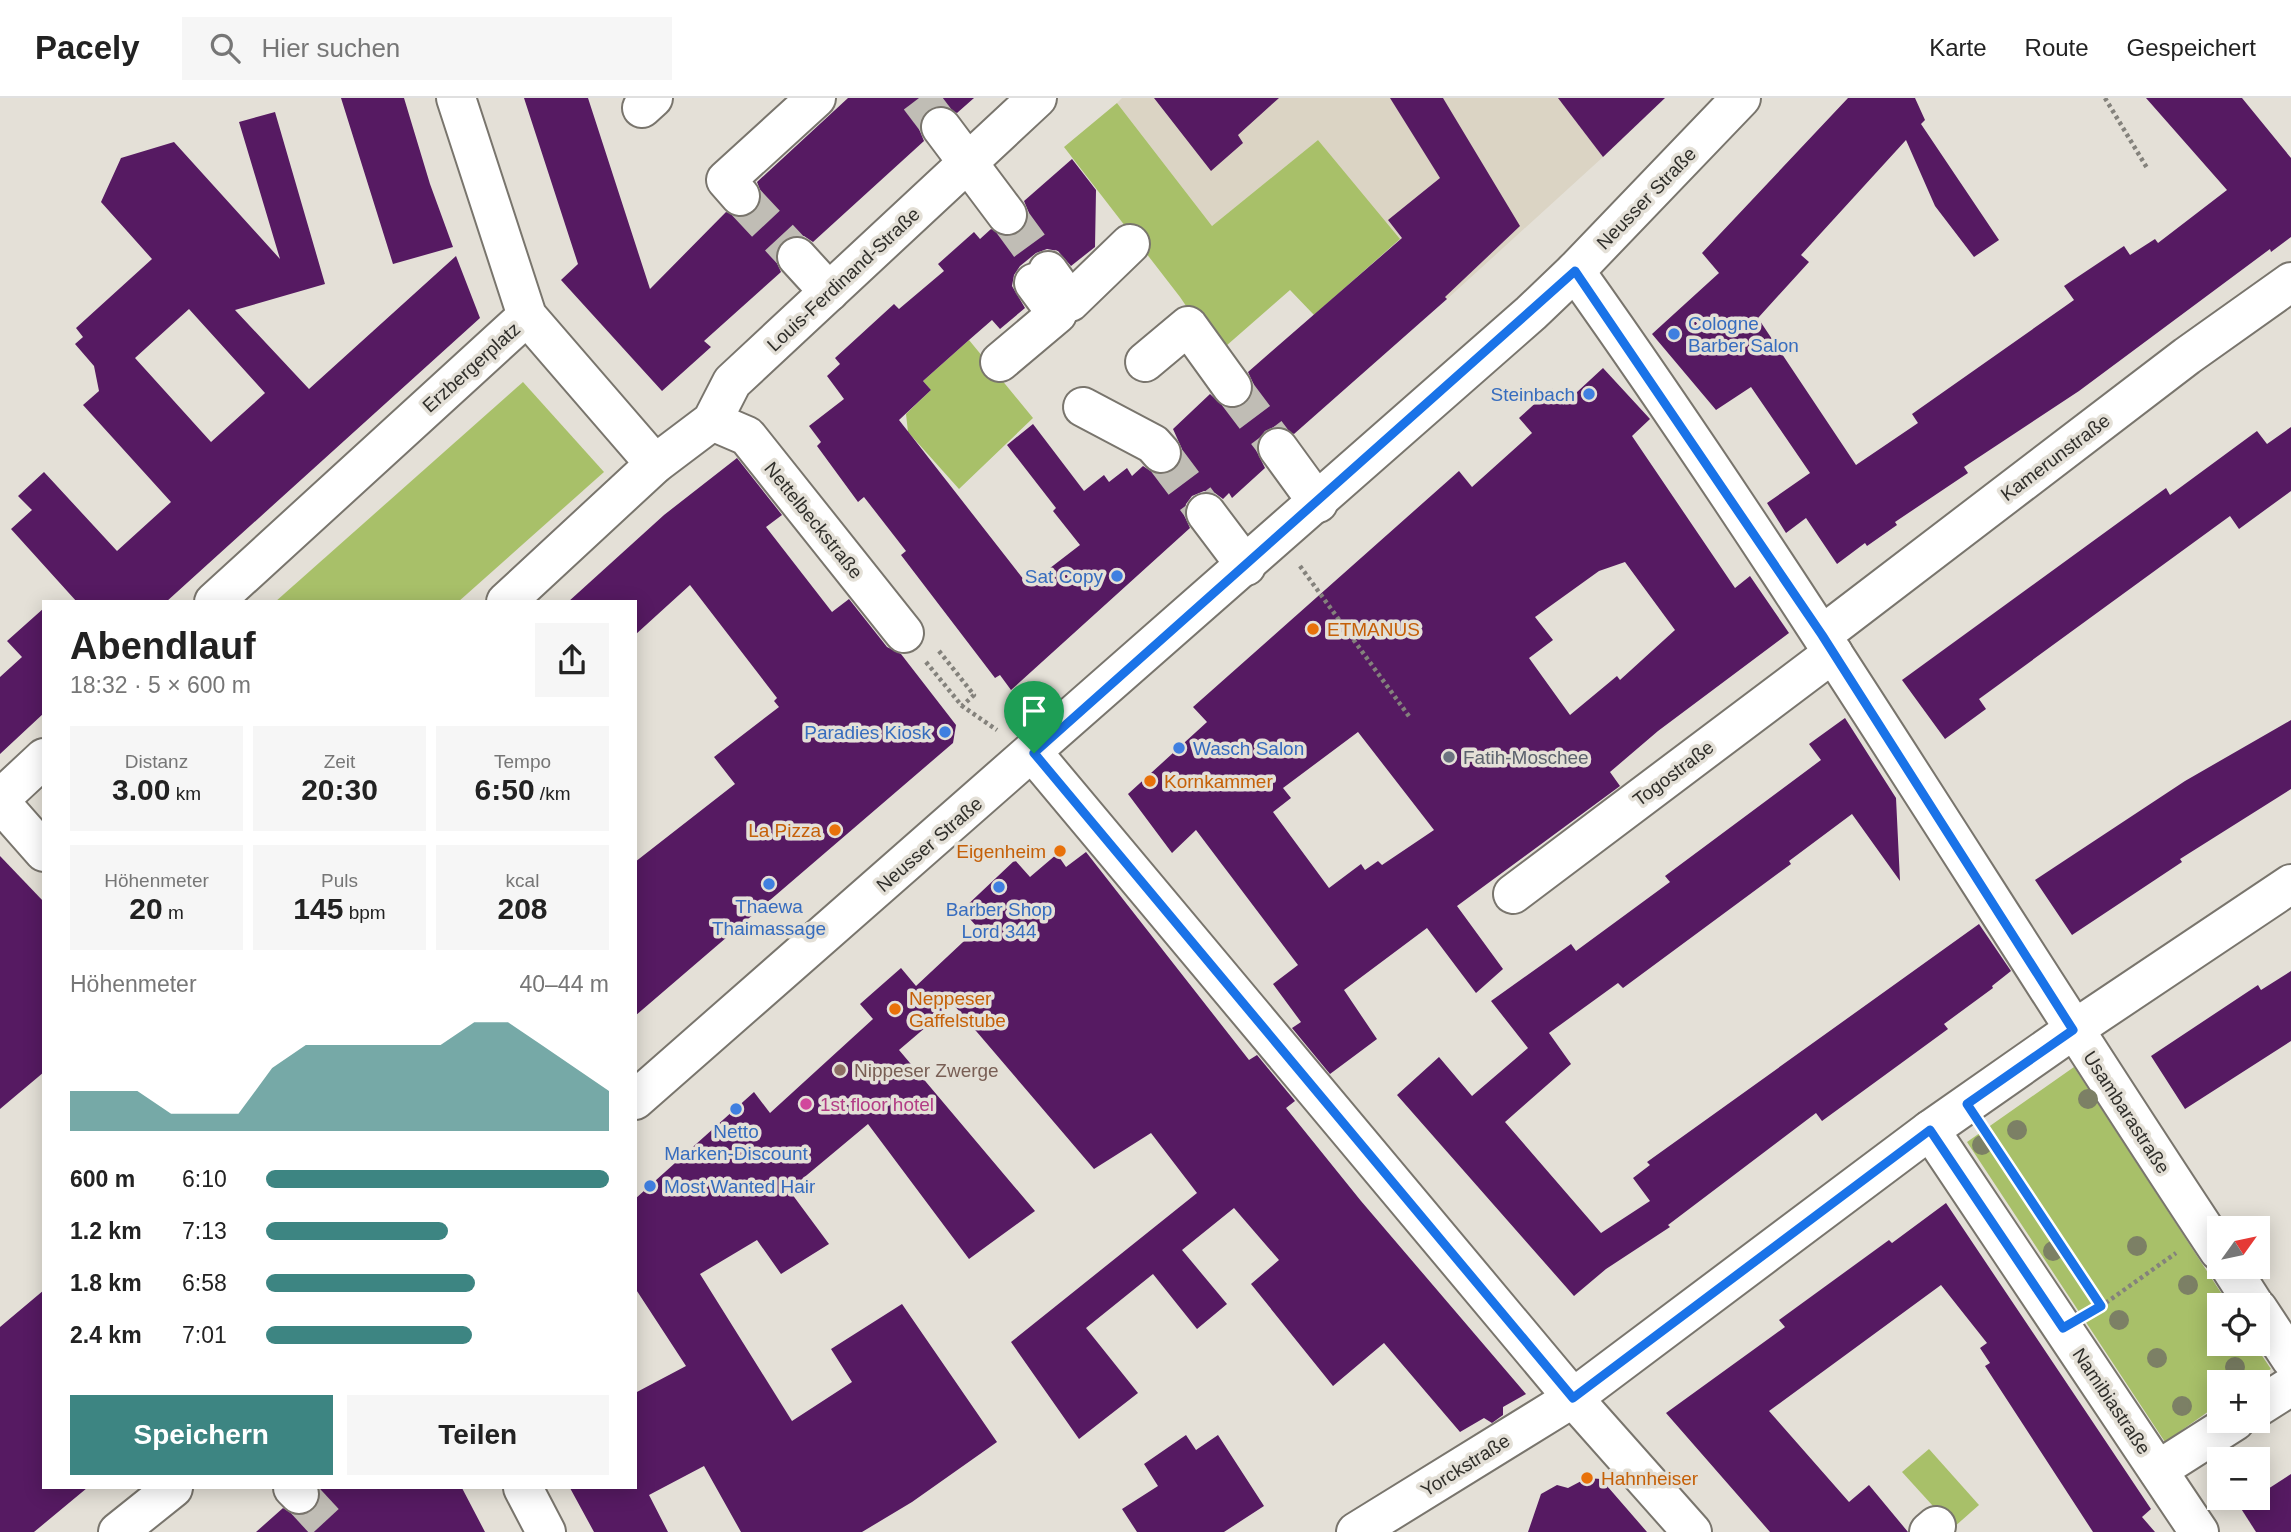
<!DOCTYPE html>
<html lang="de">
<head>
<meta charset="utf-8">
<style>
  :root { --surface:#fff; --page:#f6f6f6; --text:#222; --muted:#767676; --line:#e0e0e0; --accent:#3d8582 }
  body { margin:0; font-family:Helvetica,sans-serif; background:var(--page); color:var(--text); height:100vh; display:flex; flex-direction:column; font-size:26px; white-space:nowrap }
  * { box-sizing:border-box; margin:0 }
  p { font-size:23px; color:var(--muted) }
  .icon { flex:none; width:38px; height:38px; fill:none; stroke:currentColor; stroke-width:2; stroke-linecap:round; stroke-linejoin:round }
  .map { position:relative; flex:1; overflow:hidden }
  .drawer { position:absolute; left:42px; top:502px; width:595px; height:889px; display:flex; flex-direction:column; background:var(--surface); border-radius:0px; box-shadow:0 4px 18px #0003 }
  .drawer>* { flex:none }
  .needle { width:46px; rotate:57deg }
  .fabs { position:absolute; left:2207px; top:1118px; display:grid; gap:14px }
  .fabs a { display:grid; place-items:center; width:63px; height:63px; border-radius:0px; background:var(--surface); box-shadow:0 4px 18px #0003; font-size:35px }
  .pin { position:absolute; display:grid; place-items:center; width:60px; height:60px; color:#fff; margin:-72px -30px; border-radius:50% 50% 50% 0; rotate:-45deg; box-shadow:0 0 7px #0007 }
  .pin .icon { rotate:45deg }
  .round { display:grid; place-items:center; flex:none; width:74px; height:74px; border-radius:0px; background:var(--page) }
  .summary { display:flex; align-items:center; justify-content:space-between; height:119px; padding:0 28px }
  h1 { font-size:38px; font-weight:700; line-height:52px }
  .figures { display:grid; grid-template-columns:repeat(3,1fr); gap:10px; height:119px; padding:7px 28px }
  .figures div { display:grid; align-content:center; border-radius:0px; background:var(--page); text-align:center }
  .figures b { font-size:30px; font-weight:700 }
  .figures small { font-size:19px; font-weight:400 }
  .figures p { font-size:19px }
  .chart { height:196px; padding:14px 28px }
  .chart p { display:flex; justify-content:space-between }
  .chart svg { width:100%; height:126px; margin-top:7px; fill:var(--accent); opacity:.7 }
  .cta { display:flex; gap:14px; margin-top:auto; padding:14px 28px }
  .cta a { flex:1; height:80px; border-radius:0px; background:var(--accent); color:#fff; font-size:28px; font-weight:700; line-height:80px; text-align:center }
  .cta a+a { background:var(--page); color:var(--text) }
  ul { padding:0 28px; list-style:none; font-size:23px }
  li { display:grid; grid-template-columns:112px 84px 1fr; align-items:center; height:52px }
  li i { height:18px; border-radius:9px; background:var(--accent) }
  header { display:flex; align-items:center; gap:42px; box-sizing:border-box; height:98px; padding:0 35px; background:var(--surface); border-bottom:2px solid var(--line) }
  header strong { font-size:33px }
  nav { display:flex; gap:38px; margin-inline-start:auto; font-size:24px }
  .search { width:490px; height:63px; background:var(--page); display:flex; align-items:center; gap:18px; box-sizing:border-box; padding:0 24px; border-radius:0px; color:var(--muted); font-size:26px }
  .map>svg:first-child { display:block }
</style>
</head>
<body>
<header>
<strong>Pacely</strong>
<div class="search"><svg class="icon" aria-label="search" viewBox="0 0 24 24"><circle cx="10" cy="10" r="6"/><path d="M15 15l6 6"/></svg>Hier suchen</div>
<nav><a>Karte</a><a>Route</a><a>Gespeichert</a></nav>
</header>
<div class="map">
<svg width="2291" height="1434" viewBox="0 0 2291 1434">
  <rect width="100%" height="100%" fill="#e4e0d7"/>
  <path fill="#dbd4c4" d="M1122,0H1559L1603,59L1447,201L1318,42L1212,128L1117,5Z"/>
  <g fill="#a8c069">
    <path d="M1117,5L1212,128L1318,42L1400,141L1314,217L1290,192L1218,255L1180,199L1064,49Z"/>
    <path d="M969,242L1033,320L959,391L908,334L906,316L931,292L923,283Z"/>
    <path d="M523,284L604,374L458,504H275Z"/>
    <path d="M2074,969L2229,1207L2219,1208V1246H2254L2271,1271L2251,1284H2219V1306L2165,1344L1967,1044Z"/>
    <path d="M1929,1351L1979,1407L1953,1430L1902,1374Z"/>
  </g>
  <g fill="#561a62" fill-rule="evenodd">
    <path d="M341,0H404L430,86L453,149L393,166Z"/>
    <path d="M524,0H588L650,191L726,114L744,120L755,114L761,104V94L757,84L848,0H974L957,15L939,7L927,12L921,21L919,31L924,43L813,144L804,138H793L782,143L776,153V163L781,174L704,243L711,249L662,293L561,182L578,166Z"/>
    <path d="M1154,0H1279L1238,37L1243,45L1211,73Z"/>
    <path d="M1390,0H1443L1520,128L1445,199L1447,201L1294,336L1276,328L1265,333L1258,342L1256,352L1265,370L1232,400L1229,395L1223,401L1215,395L1204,393L1192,398L1186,406L1184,417L1190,430L1011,592L1000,577L995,580L901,457L906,453L864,399L858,404L817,348L821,344L809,328L844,301L827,278L840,266L835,260L894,206L899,211L944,173L938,166L974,134L980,141L991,131L1009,139L1021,134L1027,125L1029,115L1024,103L1072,61L1096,92L1095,149L1071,168L1058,153L1047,151L1036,155L1020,168L1014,177L1012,188L1025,210L1000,231L992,222L969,242L923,283L931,292L899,322L1028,487L1080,447L1053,413L1056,410L1007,347L1033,326L1084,393L1104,377L1109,384L1127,370L1132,378L1143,368L1155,376H1166L1176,371L1182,361V351L1173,331L1210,296L1224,309L1235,311L1245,306L1252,299L1254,287L1248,274L1402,140L1388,122L1440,80Z"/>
    <path d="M1558,0H1665L1603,59Z"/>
    <path d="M1848,0H1915L1925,22L1921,26L1999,142L1974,159L1935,108L1906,42L1801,157L1809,164L1758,220L1856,367L1918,325L1912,316L2074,202L2064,188L2124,148L2130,157L2155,141L2158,145L2227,92L2146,0H2242L2291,60V139L2271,154L2270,151L2079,293L1964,369L1968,375L1895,424L1897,427L1867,448L1865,445L1837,466L1806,420L1786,435L1767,405L1810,375L1751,289L1716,312L1652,236L1719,175L1702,155Z"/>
    <path d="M275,14L325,186L235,212L309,291L456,158L480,220L166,504H77L11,431L32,412L18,398L44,374L117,453L171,404L83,307L99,293L94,268L75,246L83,239L76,230L152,161L101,104L121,60L174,44L280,161L239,24ZM189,211L265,295L211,344L135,260Z"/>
    <path d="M1603,270L1650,321L1632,338L1735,490L1750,478L1789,535L1658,633L1610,674L1620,688L1457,808L1503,871L1476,895L1427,830L1344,892L1377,941L1330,976L1292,930L1301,924L1273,886L1298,867L1196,732L1172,755L1128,696L1207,624L1193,609L1459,373L1472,389L1532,335L1519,320L1552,290L1563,307ZM1625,464L1675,532L1620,582L1617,578L1570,617L1529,560L1553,542L1535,519L1599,473ZM1358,634L1434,732L1382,767L1378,763L1365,772L1361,766L1329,790L1273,714L1291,700L1283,690Z"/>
    <path d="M2291,329V393L2239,431L2230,418L1979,601L1986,611L1945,641L1902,582L2166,390L2170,397L2257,333L2267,346Z"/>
    <path d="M737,360L782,417L766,429L832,514L849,501L887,549L901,556L956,627L953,645L635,918V764L735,686L714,659L779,609L774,603L777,600L690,487L635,537V504H568L664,417Z"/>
    <path d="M44,510V615L0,656V579L22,559L7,543Z"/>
    <path d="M1845,620L1896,700L1900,783L1852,716L1789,763L1791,766L1623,890L1618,885L1549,935L1571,966L1505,1024L1601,1135L1650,1103L1633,1080L1650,1067L1647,1064L1979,826L2011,873L1992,888L1993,890L1944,926L1948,931L1822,1023L1816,1015L1668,1127L1670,1129L1606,1171L1574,1198L1397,997L1439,959L1472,998L1528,950L1491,903L1571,846L1576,853L1670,784L1665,778L1821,662L1809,646Z"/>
    <path d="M2291,622V691L2180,761L2182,764L2072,837L2035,782L2185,683Z"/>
    <path d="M1086,754L1249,962L1257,957L1295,1003L1286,1010L1361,1103L1526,1296L1503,1309V1317L1492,1325L1484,1320L1460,1334L1384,1245L1333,1288L1251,1186L1279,1162L1234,1110L1182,1152L1227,1206L1197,1231L1153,1176L1086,1230L1138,1295L1079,1341L1011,1244L1197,1095L1151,1035L1094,1071L953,906L899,952L1035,1113L969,1161L868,1026L789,1092L829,1146L781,1176L757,1142L700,1176L792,1323L852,1284L831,1251L902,1206L997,1344L912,1404L862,1434H741L704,1368L649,1397L668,1434H594L570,1390H635V1295L686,1268L635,1190V1101L754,994L770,1015L873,921L860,906L901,870L916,888L978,830L962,812L1015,762L1030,779L1057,756L1066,769Z"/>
    <path d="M0,758L44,804V974L0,1011Z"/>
    <path d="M2291,873V943L2185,1011L2151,958L2258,887L2261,892Z"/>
    <path d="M1946,1105L2151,1411L2142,1419L2155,1434H2093L1985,1268L1990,1265L1980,1250L1987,1245L1941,1187L1769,1313L1849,1404L1869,1387L1908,1434H1770L1666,1315L1785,1229L1779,1222L1889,1142L1892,1145Z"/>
    <path d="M44,1192V1390H87L34,1434H0V1229Z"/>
    <path d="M1186,1337L1196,1352L1218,1337L1264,1408L1224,1434H1137L1122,1411L1158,1388L1144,1366Z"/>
    <path d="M2291,1376V1434H2256L2240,1409Z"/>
    <path d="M1587,1380L1601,1381L1647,1434H1528L1541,1396L1557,1387L1568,1390Z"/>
    <path d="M320,1390H462L485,1434H256L283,1410L294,1417H305L314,1412L320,1402Z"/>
  </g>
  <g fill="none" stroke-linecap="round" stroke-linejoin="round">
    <g stroke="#c0bdb5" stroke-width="38" stroke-dasharray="38 19" stroke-linecap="butt">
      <path d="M919,0L941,29"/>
      <path d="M740,98L797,159"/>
      <path d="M1007,117L1048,173"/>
      <path d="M1232,289L1278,350"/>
      <path d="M1161,355L1206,415"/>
      <path d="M299,1396L334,1434"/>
    </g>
    <g stroke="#79756d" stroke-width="42">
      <g id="minor">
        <path d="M456,0L527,218L655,366"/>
        <path d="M642,10L653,0"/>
        <path d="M941,29L1007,117"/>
        <path d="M740,98L726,82L816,0"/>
        <path d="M797,159L829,194"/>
        <path d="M1048,173L1070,204L1130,146"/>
        <path d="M1575,173C1802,492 2003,828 2219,1153"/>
        <path d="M1000,264L1057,216L1034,185"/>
        <path d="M1145,264L1188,228L1232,289"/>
        <path d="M1083,309L1153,346L1161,355"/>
        <path d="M712,323L747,338L904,535"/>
        <path d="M1278,350L1318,405"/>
        <path d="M1206,415L1246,468"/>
        <path d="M214,504L527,218"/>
        <path d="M506,504L655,366L712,323L732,284L1037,0"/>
        <path d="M1822,537L2187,258L2291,184"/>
        <path d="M1033,655L1573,1300L1692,1434"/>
        <path d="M0,701L44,660"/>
        <path d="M0,704L44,754"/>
        <path d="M1513,796L1833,555"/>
        <path d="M1930,1032L2199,1434"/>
        <path d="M2230,1169L2255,1208"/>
        <path d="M2258,1211L2291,1261"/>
        <path d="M2258,1309L2291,1288"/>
        <path d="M2158,1372L2235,1323"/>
        <path d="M293,1390L299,1396"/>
        <path d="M523,1390L546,1434"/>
        <path d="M1356,1434L1573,1300L1930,1032L2073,932L2291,786"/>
        <path d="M1929,1434L1936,1428"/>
      </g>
    </g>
    <g stroke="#79756d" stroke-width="42">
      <g id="major">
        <path d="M635,1002L1531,215L1575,173L1741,0"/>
        <path d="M118,1434L173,1390"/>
      </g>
    </g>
    <g stroke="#84827c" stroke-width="4.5" stroke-dasharray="3.5 3.5" stroke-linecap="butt">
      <path d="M2105,0L2147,70"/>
      <path d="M1300,468L1411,621"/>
      <path d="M939,553L974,597L962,608"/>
      <path d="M926,564L962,608L997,632"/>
      <path d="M1989,1040L2101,1208"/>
      <path d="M2100,1209L2176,1155"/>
    </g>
    <use href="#minor" stroke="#fff" stroke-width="38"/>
    <use href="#major" stroke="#fff" stroke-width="38"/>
  </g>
  <g fill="#7c8065">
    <circle cx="2088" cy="1001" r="10"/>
    <circle cx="2017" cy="1032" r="10"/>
    <circle cx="1982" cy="1047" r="10"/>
    <circle cx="2137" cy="1148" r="10"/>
    <circle cx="2053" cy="1153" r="10"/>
    <circle cx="2188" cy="1187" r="10"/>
    <circle cx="2119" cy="1222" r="10"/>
    <circle cx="2157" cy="1260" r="10"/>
    <circle cx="2235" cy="1269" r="10"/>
    <circle cx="2182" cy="1308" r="10"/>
  </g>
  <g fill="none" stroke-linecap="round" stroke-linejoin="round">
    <g stroke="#fff" stroke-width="14">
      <path id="route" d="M1575,173L1822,537L2073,932L1967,1006L2101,1208L2063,1230L1930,1032L1573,1300L1034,655Z"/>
    </g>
    <use href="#route" stroke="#1a73e8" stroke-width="9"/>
  </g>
  <g fill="#3f7fe0" stroke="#e4e0d7" stroke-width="2.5">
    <circle cx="1674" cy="236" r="7"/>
    <circle cx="1589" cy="296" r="7"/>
    <circle cx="1117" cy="478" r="7"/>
    <circle cx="945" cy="634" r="7"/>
    <circle cx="1179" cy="650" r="7"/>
    <circle cx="769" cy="786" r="7"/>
    <circle cx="999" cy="789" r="7"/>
    <circle cx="736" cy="1011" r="7"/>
    <circle cx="650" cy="1088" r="7"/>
  </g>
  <g fill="#e8710a" stroke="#e4e0d7" stroke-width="2.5">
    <circle cx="1313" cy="531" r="7"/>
    <circle cx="1150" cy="683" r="7"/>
    <circle cx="835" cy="732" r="7"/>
    <circle cx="1060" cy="753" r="7"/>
    <circle cx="895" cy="911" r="7"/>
    <circle cx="1587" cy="1380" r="7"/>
  </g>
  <circle fill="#6b7280" stroke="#e4e0d7" stroke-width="2.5" cx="1449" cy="659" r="7"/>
  <circle fill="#8d6e63" stroke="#e4e0d7" stroke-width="2.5" cx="840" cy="972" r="7"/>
  <circle fill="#d1479c" stroke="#e4e0d7" stroke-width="2.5" cx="806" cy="1006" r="7"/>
  <g text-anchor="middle" stroke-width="7" stroke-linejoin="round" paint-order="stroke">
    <g font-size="19" fill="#302f2b" stroke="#e4e0d7">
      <text transform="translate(1646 100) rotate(-46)" y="7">Neusser Straße</text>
      <text transform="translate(843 181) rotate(-43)" y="7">Louis-Ferdinand-Straße</text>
      <text transform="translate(471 269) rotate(-42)" y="7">Erzbergerplatz</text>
      <text transform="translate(2055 359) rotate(-37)" y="7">Kamerunstraße</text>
      <text transform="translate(814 422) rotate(51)" y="7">Nettelbeckstraße</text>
      <text transform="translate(1673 675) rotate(-37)" y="7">Togostraße</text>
      <text transform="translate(929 746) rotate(-41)" y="7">Neusser Straße</text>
      <text transform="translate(2127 1014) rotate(57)" y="7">Usambarastraße</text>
      <text transform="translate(2112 1303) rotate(56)" y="7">Namibiastraße</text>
      <text transform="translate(1465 1367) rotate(-32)" y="7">Yorckstraße</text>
    </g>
    <g font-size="19" fill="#366cbe" stroke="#e4e0d7" text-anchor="start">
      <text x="1688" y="232">Cologne<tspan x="1688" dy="22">Barber Salon</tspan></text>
      <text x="1575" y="303" text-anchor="end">Steinbach</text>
      <text x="1103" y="485" text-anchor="end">Sat Copy</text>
      <text x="931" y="641" text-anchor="end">Paradies Kiosk</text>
      <text x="1193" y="657">Wasch Salon</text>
      <text x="769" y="815" text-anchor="middle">Thaewa<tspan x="769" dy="22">Thaimassage</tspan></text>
      <text x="999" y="818" text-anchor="middle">Barber Shop<tspan x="999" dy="22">Lord 344</tspan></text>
      <text x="736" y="1040" text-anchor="middle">Netto<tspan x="736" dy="22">Marken-Discount</tspan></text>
      <text x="664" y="1095">Most Wanted Hair</text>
    </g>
    <g font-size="19" fill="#c56008" stroke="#e4e0d7" text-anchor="start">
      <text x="1327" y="538">ETMANUS</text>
      <text x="1164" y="690">Kornkammer</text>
      <text x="821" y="739" text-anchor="end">La Pizza</text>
      <text x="1046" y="760" text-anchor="end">Eigenheim</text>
      <text x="909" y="907">Neppeser<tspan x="909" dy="22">Gaffelstube</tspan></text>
      <text x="1601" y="1387">Hahnheiser</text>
    </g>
    <g font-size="19" fill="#5b616d" stroke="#e4e0d7" text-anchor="start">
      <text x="1463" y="666">Fatih-Moschee</text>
    </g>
    <g font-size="19" fill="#785e54" stroke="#e4e0d7" text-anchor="start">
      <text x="854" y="979">Nippeser Zwerge</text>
    </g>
    <g font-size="19" fill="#b23c85" stroke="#e4e0d7" text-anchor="start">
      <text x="820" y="1013">1st floor hotel</text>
    </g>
  </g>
</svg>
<div class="fabs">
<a><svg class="needle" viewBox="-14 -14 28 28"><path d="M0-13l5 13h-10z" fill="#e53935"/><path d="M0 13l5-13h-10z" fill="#767676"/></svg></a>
<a><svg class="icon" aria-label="locate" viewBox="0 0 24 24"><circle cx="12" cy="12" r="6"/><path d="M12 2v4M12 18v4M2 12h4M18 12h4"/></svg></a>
<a>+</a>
<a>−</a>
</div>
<div class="pin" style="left:1034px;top:655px;background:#1e9e55"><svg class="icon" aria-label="arrive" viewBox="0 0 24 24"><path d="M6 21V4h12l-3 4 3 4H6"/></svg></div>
<section class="drawer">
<div class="summary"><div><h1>Abendlauf</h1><p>18:32 · 5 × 600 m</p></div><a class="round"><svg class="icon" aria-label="share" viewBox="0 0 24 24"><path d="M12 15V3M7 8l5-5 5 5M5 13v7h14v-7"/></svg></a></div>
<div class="figures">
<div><p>Distanz</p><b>3.00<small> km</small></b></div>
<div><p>Zeit</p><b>20:30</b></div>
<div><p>Tempo</p><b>6:50<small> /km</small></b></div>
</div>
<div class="figures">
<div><p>Höhenmeter</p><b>20<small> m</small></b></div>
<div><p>Puls</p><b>145<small> bpm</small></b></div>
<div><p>kcal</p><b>208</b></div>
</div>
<div class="chart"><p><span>Höhenmeter</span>40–44 m</p>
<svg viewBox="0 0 160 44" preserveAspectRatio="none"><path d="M0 44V30L10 30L20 30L30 38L40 38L50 38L60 22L70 14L80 14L90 14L100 14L110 14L120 6L130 6L140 14L150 22L160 30V44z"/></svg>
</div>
<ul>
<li><b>600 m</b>6:10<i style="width:100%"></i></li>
<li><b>1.2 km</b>7:13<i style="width:53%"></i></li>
<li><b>1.8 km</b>6:58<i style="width:61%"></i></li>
<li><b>2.4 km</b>7:01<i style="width:60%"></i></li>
</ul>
<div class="cta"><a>Speichern</a><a>Teilen</a></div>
</section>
</div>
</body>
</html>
